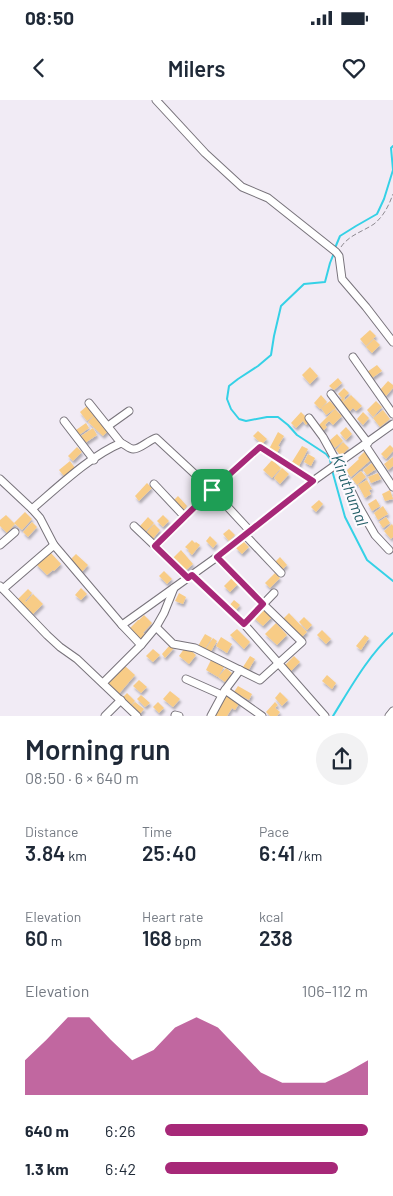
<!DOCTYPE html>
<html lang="en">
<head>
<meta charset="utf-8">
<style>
  :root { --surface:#fff; --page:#f2f2f3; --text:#1f2937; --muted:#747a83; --accent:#a72878 }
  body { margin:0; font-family:Barlow,sans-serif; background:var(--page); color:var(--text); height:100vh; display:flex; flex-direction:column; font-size:19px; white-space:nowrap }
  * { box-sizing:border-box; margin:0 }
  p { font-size:16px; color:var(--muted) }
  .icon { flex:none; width:28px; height:28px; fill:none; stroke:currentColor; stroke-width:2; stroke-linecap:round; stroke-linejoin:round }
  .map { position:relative; height:616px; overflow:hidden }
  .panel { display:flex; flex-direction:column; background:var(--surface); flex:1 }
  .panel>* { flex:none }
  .pin { position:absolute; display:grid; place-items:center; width:42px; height:42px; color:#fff; margin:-21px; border-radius:10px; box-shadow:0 2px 8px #0006 }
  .round { display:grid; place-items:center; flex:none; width:52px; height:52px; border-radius:26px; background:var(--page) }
  .summary { display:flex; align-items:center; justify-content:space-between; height:85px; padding:0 25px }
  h1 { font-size:28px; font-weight:600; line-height:38px }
  .figures { display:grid; grid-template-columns:repeat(3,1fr); gap:8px; height:85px; padding:5px 25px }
  .figures div { display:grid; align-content:center }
  .figures b { font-size:21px; font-weight:600 }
  .figures small { font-size:14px; font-weight:400 }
  .figures p { font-size:14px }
  .chart { height:140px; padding:10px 25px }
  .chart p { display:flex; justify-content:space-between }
  .chart svg { width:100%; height:90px; margin-top:5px; fill:var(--accent); opacity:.7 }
  ul { padding:0 25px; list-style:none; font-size:16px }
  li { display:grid; grid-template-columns:80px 60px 1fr; align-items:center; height:38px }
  li i { height:12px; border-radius:6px; background:var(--accent) }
  .status { display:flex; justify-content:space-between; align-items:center; height:35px; padding:0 25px; background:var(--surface); direction:ltr }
  .status svg { height:14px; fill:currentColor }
  header { display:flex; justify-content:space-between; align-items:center; height:65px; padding:0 25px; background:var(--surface); font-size:22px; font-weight:600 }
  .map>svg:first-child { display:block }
</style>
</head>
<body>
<div class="status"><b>08:50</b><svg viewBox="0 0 49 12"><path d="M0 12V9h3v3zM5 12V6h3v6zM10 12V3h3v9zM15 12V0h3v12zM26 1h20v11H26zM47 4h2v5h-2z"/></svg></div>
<header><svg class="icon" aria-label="back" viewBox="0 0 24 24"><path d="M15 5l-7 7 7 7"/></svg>Milers<svg class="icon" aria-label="heart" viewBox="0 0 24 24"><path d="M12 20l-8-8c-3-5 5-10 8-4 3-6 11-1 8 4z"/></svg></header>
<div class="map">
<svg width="393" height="616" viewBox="0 0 393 616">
  <defs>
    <filter id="shadow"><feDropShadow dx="1.5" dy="3" stdDeviation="1" flood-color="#0004"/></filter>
  </defs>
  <rect width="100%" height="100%" fill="#f1ebf5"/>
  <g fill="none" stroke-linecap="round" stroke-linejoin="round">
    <g stroke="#35d1e6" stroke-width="2">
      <path d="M335,148L340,136L356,126L377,114L384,99L393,70L391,48L393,46"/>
      <path d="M331,365L330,359L326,354L297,335L288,325L278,317H267L246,321L239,319L231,309L227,299L229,286L238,279L258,266L271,255L274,236L281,206L304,184L325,182L330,163L334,153"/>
      <path d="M332,370L345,417L367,460L393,481"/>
      <path d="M333,616C351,587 368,556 393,533"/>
    </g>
  </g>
  <g fill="#f8cc86" filter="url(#shadow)">
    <path d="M370,230L376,236L366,246L360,239Z"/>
    <path d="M374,239L380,245L372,253L366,247Z"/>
    <path d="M377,265L382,271L372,278L367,272Z"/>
    <path d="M310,267L318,276L310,284L302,275Z"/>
    <path d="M338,278L342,283L334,290L329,286Z"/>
    <path d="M388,281L393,285V288L386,296L380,290Z"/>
    <path d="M344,288L349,293L344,298L345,299L342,303L340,300L342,298L338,294Z"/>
    <path d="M321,295L327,302L320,309L314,303Z"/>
    <path d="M351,295L362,306L356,311L353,308L350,311L342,303Z"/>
    <path d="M330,301L336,308L326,315L321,308Z"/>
    <path d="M376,301L382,307L373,317L367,310Z"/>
    <path d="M88,305L96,314L87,321L80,312Z"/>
    <path d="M335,309L342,316L333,325L329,321L325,325L327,327L323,331L318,326Z"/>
    <path d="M383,310L390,319L380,327L373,318Z"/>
    <path d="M301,312L310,321L306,325L303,321L296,328L291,323Z"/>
    <path d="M363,312L369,318L363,325L357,319Z"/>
    <path d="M95,315L110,329L103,336L88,322Z"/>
    <path d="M86,323L89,328L79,335L76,330Z"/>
    <path d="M346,327L352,334L346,340L340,333Z"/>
    <path d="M93,328L97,335L85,343L81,336Z"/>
    <path d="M258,331L267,339L262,344L253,336Z"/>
    <path d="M278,332L284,336L278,346L280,347L276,355L268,351Z"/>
    <path d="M337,334L343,341L335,348L329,341Z"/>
    <path d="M343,342L349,348L341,356L336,350Z"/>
    <path d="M390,345L393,348V351L386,359L381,354Z"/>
    <path d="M302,346L308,349L299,366L292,362Z"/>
    <path d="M77,347L82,352L73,361L68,356Z"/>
    <path d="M366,350L373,358L351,377L346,371L359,359L358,358Z"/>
    <path d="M308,354L315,358L311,366L304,362Z"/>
    <path d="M393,357V366L388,370L384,364Z"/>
    <path d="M272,360L281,368L272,378L263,370Z"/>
    <path d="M70,361L75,368L64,376L59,370Z"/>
    <path d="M372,363L376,369L367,375L363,370Z"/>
    <path d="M282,368L289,374L280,384L274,378Z"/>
    <path d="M361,371L366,377L357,385L352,379Z"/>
    <path d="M378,373L381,379L371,383L368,377Z"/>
    <path d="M367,380L372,389L369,390L371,394L365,398L358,385Z"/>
    <path d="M147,383L152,388L139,401L135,396Z"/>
    <path d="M390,390L393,399L385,401L382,394Z"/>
    <path d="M178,396L187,406L182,412L172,402Z"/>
    <path d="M376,399L380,406L372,411L368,404Z"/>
    <path d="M319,400L323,404L316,412L311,407Z"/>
    <path d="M383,406L388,414L378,420L374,413Z"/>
    <path d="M25,412L32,419L22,430L14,423Z"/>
    <path d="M6,415L15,424L7,433L0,426V420Z"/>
    <path d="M163,415L169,421L163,427L157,421Z"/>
    <path d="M148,417L154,423L143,434L142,432L144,430L140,426Z"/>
    <path d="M386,417L390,423L383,428L379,422Z"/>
    <path d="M32,422L37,427L28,437L23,432Z"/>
    <path d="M154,424L160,430L152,440L145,434Z"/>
    <path d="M392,424L393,426V437L391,439L384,431Z"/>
    <path d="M229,429L235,435L229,441L223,434Z"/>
    <path d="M210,436L217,443L213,448L206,441Z"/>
    <path d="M192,440L195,443L196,442L200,445L192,455L188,451L189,450L185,447Z"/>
    <path d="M243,441L249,447L242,454L236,448Z"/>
    <path d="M181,450L193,464L185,471L173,458Z"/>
    <path d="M50,452L61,464L54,471L53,470L47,475L36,464Z"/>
    <path d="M76,454L88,465L81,473L69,461Z"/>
    <path d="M280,457L287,465L282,470L274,463Z"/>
    <path d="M164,471L172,479L167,484L159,476Z"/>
    <path d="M275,473L280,478L270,488L265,483Z"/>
    <path d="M232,478L238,484L230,492L224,486Z"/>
    <path d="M81,488L87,494L81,500L75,495Z"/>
    <path d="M28,489L32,493L25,501L26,502L33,494L43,504L33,514L28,509L31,506L27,509L18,499Z"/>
    <path d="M179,493L186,497L183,504L175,501Z"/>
    <path d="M234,500L240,505L234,512L228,507Z"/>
    <path d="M261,508L272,517L263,526L253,517Z"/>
    <path d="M289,513L307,532L301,538L282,520Z"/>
    <path d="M144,515L152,523L143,533L145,534L141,539L129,529L138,520H139Z"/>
    <path d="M304,517L312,525L307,530L299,522Z"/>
    <path d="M276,523L287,535L277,545L265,534Z"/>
    <path d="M237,529L250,542L244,549L230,535Z"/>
    <path d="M322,530L331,539L326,544L317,535Z"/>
    <path d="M205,534L212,538L204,550L198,546Z"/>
    <path d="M365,535L369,538L361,550L356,546Z"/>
    <path d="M221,537L232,544L227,553L216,546Z"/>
    <path d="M213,538L217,541L210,553L205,550Z"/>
    <path d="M170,545L174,548L165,558L162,554Z"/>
    <path d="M186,546L196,555L189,564L179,556Z"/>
    <path d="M153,549L160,555L153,562L146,556Z"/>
    <path d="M250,556L255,559L248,571L243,567Z"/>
    <path d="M294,556L300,562L291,571L285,565Z"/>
    <path d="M211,560L224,567L218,577L206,570Z"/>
    <path d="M125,566L135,575L118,595L107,585Z"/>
    <path d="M226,568L232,573L225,582L218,577Z"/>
    <path d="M327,575L336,583L332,589L322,581Z"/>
    <path d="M139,580L147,587L141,593L133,586Z"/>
    <path d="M238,586L252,594L249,600L234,592Z"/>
    <path d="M170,591L180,599L173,607L163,599Z"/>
    <path d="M280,592L288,600L282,606L275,598Z"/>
    <path d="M127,593L135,601L130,606L122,598Z"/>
    <path d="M227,594L240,602L235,610L232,608L227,616H214Z"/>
    <path d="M141,595L150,603L145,607L137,599Z"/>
    <path d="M135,602L144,609L139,615L130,607Z"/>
    <path d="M158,602L164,608L159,613L153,607Z"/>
    <path d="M275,602L278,605L275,608L280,612L277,616H270L266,612Z"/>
  </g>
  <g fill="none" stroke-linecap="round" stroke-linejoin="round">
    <g stroke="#78737b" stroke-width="9">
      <g id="minor">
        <path d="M156,0L205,53L242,87L268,98L336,152L339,156L342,179L366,207L393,242"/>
        <path d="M353,257L393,314"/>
        <path d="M331,294L368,343"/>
        <path d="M89,303L121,343"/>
        <path d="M309,318L323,337L338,364L359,407L375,435L389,450"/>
        <path d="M64,321L94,360"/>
        <path d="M108,326L129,311"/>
        <path d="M365,345L393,387"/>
        <path d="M0,379L32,409L40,418L54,445"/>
        <path d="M154,384L185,417"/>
        <path d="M32,409C58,387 90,356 121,343C125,344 129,349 133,349C139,350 149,340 156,338L212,390L250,431"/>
        <path d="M134,426L155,446"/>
        <path d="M245,435L281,473"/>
        <path d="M0,445L15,432"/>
        <path d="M192,475L244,524L325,616"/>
        <path d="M188,478L155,446L212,390L260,347L313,381"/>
        <path d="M0,486L47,535L60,547L77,559L137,616"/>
        <path d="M3,489L54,445L122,525L217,457L313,381L393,324"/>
        <path d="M244,524L274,493"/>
        <path d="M156,527L173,544L195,548L260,580L302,542L263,504L217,457"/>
        <path d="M141,545L156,527L164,513L174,488"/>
        <path d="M186,579L222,595"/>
        <path d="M103,583L141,545L122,525"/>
        <path d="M225,590L240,570"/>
        <path d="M175,615L179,616"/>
        <path d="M105,616L121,600"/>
        <path d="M211,616L225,590L262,616"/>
        <path d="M389,616L393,611"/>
      </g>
    </g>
    <path stroke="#8e8a91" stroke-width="1" stroke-dasharray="5 2.5" stroke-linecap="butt" d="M341,147C349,135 362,132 374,124C384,116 389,105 393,94"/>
    <use href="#minor" stroke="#fff" stroke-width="7"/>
  </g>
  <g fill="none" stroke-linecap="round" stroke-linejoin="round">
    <g stroke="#fff" stroke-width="10">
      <path id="route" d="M260,347L313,381L217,457L263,504L244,524L192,475L188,478L155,446L212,390Z"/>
    </g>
    <use href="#route" stroke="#a72878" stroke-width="6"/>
  </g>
  <g text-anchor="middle" stroke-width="4.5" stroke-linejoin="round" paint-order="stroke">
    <g font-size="16" font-style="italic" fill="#235f68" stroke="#fdfafe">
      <text transform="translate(350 390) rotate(69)" y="6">Kiruthumal</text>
    </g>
  </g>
</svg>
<div class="pin" style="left:212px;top:390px;background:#1e9e55"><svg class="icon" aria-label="arrive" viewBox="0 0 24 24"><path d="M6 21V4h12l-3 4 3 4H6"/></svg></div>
</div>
<section class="panel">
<div class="summary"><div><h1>Morning run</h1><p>08:50 · 6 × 640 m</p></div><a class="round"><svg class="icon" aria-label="share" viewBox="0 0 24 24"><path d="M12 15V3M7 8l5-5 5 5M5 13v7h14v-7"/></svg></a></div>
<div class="figures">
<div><p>Distance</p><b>3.84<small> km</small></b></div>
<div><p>Time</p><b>25:40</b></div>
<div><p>Pace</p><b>6:41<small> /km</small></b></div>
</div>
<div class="figures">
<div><p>Elevation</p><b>60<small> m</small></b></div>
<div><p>Heart rate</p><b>168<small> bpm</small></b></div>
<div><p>kcal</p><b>238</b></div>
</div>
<div class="chart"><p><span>Elevation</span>106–112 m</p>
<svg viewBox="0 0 160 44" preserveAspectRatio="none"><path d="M0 44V27L10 17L20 6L30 6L40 17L50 27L60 22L70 11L80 6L90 11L100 22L110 33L120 38L130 38L140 38L150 33L160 27V44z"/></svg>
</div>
<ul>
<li><b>640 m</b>6:26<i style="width:100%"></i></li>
<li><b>1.3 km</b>6:42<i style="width:85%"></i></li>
</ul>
</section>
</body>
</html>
